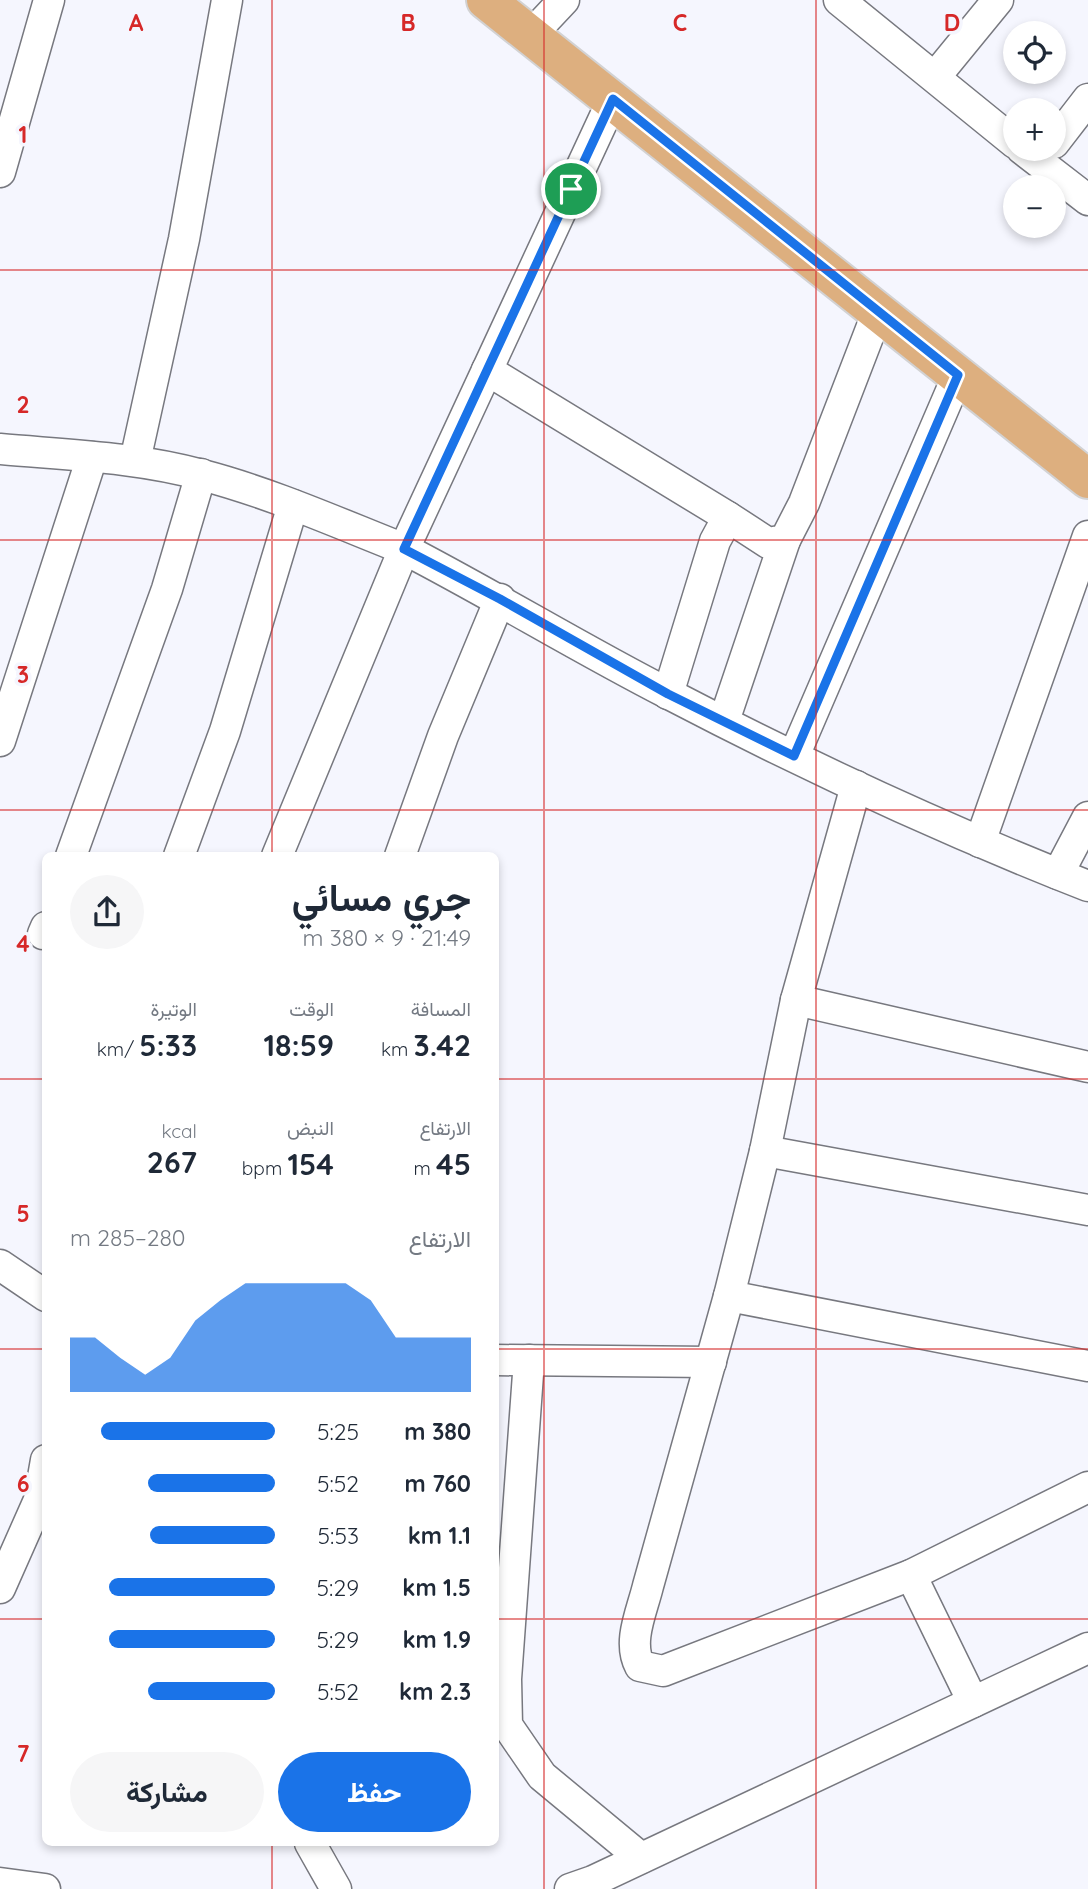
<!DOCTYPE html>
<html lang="ar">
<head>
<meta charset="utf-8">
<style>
  :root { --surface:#fff; --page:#f6f6f7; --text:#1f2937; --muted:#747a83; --accent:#1a73e8 }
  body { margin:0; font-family:Quicksand,Vazirmatn,sans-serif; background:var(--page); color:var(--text); direction:rtl; height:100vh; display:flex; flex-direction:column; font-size:26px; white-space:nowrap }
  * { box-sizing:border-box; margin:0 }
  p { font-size:23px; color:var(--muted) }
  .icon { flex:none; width:38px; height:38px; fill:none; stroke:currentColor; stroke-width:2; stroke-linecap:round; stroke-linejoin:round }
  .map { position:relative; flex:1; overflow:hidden; direction:ltr }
  .details { position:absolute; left:42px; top:852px; width:457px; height:994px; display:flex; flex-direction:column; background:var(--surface); border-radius:10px; box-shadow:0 4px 10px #0003; direction:rtl }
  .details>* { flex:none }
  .fabs { position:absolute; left:1003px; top:21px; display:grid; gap:14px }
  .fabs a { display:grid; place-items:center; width:63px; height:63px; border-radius:50%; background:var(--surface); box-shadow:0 4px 10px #0003; font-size:35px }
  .pin { position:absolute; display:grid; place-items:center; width:60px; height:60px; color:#fff; margin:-30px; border:4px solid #fff; border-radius:50%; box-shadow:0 2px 7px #0007 }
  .round { display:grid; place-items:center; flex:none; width:74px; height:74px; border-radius:37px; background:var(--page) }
  .overview { display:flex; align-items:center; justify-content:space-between; height:119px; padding:0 28px }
  h1 { font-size:38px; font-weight:700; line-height:52px }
  .figures { display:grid; grid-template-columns:repeat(3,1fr); gap:10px; height:119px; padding:7px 28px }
  .figures div { display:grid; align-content:center }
  .figures b { font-size:30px; font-weight:700 }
  .figures small { font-size:19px; font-weight:400 }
  .figures p { font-size:19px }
  .chart { height:196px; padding:14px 28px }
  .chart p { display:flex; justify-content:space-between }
  .chart svg { width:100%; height:126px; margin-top:7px; fill:var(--accent); opacity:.7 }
  .cta { display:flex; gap:14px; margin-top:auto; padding:14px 28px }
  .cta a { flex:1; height:80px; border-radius:42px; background:var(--accent); color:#fff; font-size:28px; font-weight:700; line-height:80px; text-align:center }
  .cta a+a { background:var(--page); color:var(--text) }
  ul { padding:0 28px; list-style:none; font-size:23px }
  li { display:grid; grid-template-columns:112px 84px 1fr; align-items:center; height:52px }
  li i { height:18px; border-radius:9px; background:var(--accent) }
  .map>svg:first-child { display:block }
</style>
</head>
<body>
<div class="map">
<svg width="1088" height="1889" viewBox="0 0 1088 1889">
  <rect width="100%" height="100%" fill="#f5f6fe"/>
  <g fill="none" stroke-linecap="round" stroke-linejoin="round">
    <g stroke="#77787f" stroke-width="33">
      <g id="street">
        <path d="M839,0L1015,143"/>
        <path d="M532,34L564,0"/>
        <path d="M935,77L998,0"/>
        <path d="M613,99L404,549C493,595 579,648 669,694C805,765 945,830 1088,886"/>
        <path d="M1054,143L1088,99"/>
        <path d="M1022,149L1088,200"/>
        <path d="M0,172L49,0"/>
        <path d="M487,370L728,517L715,541L668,694"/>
        <path d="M0,449C67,455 137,457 202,475C271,493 338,523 404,549L277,856"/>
        <path d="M135,461L184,239L227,0"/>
        <path d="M728,517L768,543L785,540L804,503L878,311"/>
        <path d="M724,721L785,540"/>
        <path d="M0,741L92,457"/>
        <path d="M794,756L958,375"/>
        <path d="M856,786L796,1000L765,1151L729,1296L648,1586C642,1611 627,1642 640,1666L663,1671L911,1575L1088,1487"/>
        <path d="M980,842L1088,536"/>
        <path d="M71,856L167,589L201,474"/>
        <path d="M179,856L225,731L293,505"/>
        <path d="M400,856L443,736L500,599"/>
        <path d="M1058,874L1088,817"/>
        <path d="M43,934L46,927"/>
        <path d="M796,1000L1088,1067"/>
        <path d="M765,1151L1088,1210"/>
        <path d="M0,1265L46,1296"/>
        <path d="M729,1296L1088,1366"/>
        <path d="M495,1360L711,1362"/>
        <path d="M529,1360L506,1679L507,1725L542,1776L641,1858"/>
        <path d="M911,1575L973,1702"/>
        <path d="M0,1588L39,1500L46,1460"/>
        <path d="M310,1843L336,1889"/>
        <path d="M0,1883L45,1889"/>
        <path d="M570,1889L593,1881L1088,1648"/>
      </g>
    </g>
    <g stroke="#d2d2d3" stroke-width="42">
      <path id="primary" d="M486,0L1088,479"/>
    </g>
    <use href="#street" stroke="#fff" stroke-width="30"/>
    <use href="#primary" stroke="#ddaf7f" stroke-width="38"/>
  </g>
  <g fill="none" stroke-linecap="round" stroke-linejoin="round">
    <g stroke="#fff" stroke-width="14">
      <path id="route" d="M613,99L958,375L794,756L668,694L500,599L404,549Z"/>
    </g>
    <use href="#route" stroke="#1a73e8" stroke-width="9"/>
  </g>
  <path fill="none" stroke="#d62828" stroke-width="2" stroke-opacity="0.55" d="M272,0V856M544,0V1889M816,0V1889M0,270H1088M0,540H1088M0,810H1088M0,1079H46M495,1079H1088M0,1349H46M495,1349H1088M0,1619H46M495,1619H1088M272,1843V1889"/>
  <g font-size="23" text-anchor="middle" font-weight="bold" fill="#d62828" stroke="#f5f6fe" stroke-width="7" stroke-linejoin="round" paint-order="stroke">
    <text x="136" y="31">A</text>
    <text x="408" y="31">B</text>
    <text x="680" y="31">C</text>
    <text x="952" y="31">D</text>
    <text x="23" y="143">1</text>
    <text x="23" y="413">2</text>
    <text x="23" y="683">3</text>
    <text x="23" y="952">4</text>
    <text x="23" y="1222">5</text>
    <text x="23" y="1492">6</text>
    <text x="23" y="1762">7</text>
  </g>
</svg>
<div class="fabs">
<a><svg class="icon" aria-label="locate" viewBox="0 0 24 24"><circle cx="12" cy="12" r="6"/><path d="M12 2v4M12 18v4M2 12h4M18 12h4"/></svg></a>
<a>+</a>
<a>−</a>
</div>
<div class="pin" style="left:571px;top:189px;background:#1e9e55"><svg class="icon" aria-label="arrive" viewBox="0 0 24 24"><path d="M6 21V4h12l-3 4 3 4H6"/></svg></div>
<section class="details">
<div class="overview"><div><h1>جري مسائي</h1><p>21:49 · 9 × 380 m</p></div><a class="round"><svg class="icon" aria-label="share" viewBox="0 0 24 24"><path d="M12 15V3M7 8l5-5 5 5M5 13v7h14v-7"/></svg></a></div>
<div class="figures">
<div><p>المسافة</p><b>3.42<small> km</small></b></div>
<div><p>الوقت</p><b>18:59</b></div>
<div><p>الوتيرة</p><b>5:33<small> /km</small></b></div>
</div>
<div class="figures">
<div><p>الارتفاع</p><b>45<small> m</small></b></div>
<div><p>النبض</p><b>154<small> bpm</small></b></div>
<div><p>kcal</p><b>267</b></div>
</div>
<div class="chart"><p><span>الارتفاع</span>280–285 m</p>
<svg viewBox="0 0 160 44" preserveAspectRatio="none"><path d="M0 44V25L10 25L20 32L30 38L40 32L50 19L60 12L70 6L80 6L90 6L100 6L110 6L120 12L130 25L140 25L150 25L160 25V44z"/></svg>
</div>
<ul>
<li><b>380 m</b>5:25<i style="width:85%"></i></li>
<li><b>760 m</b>5:52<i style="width:62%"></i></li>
<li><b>1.1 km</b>5:53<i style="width:61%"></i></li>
<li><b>1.5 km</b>5:29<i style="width:81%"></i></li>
<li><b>1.9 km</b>5:29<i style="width:81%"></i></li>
<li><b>2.3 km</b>5:52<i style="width:62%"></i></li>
</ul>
<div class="cta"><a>حفظ</a><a>مشاركة</a></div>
</section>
</div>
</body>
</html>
